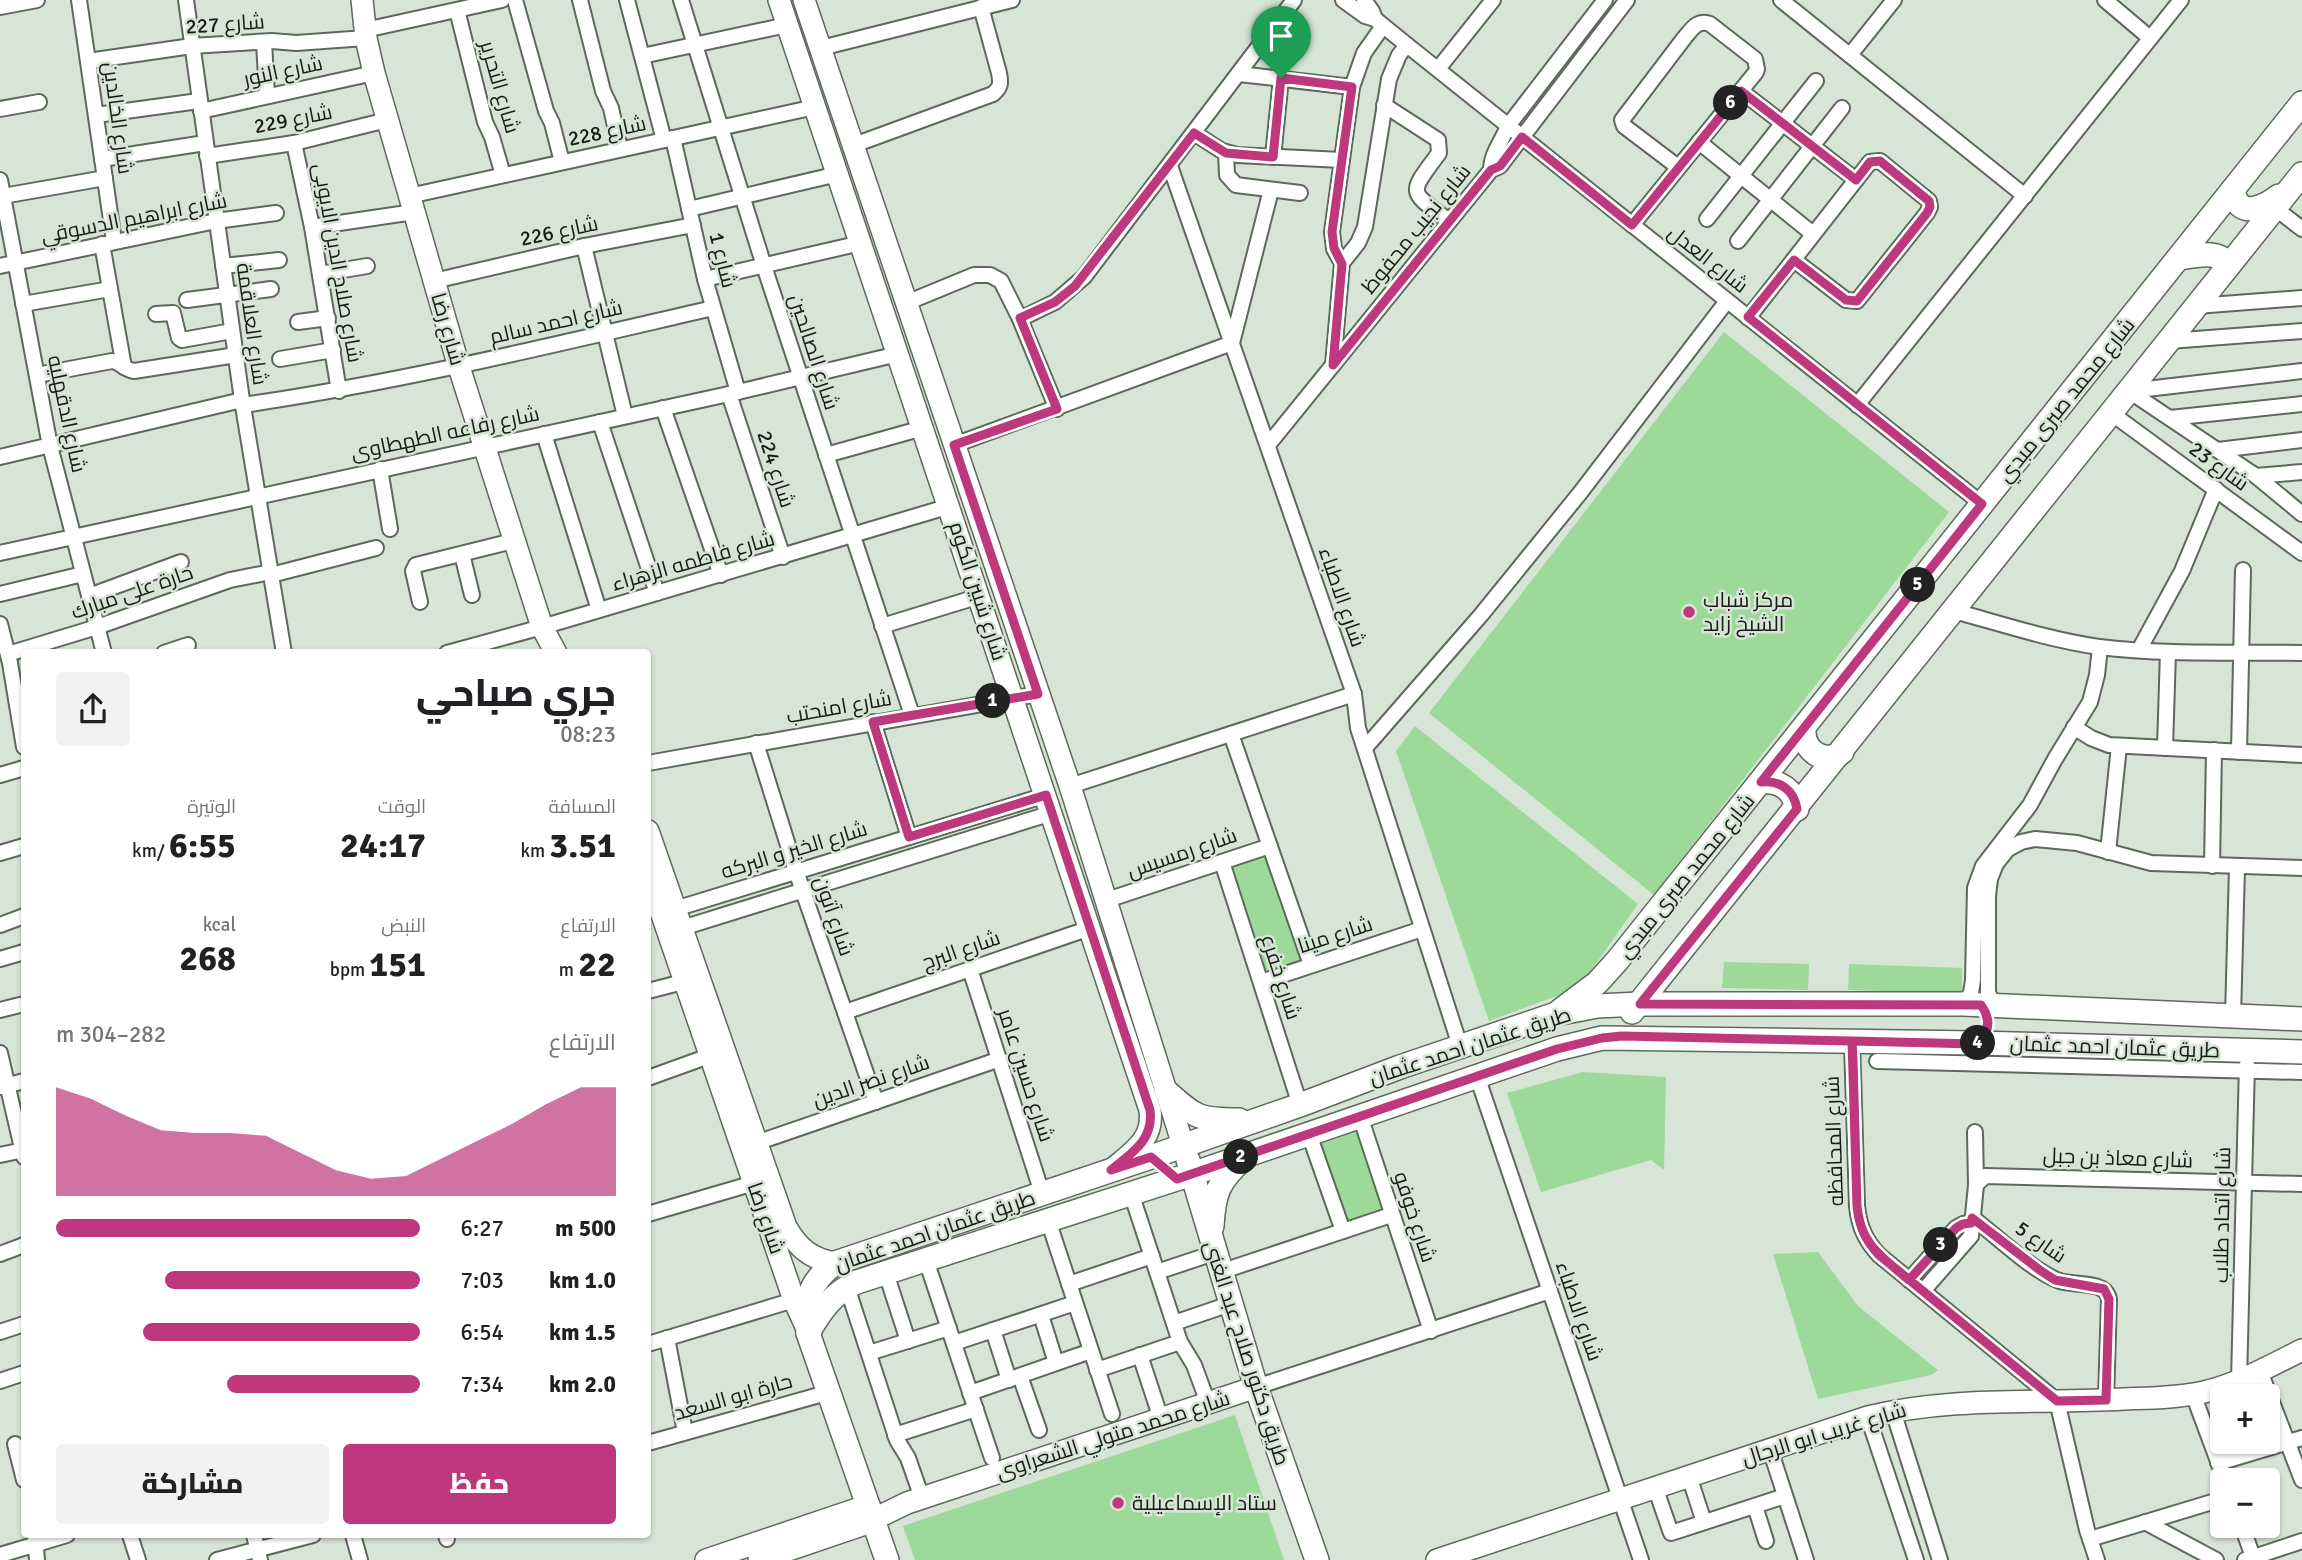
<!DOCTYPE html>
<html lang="ar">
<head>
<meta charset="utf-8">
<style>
  :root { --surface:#fff; --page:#f2f2f2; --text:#202124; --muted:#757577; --accent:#bd387c }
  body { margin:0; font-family:Signika,Cairo,sans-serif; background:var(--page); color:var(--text); direction:rtl; height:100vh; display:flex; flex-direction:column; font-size:26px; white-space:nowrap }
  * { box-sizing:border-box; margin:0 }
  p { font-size:23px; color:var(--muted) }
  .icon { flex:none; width:38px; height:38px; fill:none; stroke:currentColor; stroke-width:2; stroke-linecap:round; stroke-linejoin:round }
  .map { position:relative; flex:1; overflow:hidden; direction:ltr }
  .sheet { position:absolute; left:21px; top:649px; width:630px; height:889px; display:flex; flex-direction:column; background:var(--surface); border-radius:7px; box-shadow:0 2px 5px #0004; direction:rtl }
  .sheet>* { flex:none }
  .tools { position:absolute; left:2210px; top:1384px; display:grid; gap:14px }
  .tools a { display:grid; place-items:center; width:70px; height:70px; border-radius:7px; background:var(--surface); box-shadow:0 2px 5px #0004; font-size:35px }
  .pin { position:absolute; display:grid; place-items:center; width:60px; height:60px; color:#fff; margin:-72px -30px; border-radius:50% 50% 50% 0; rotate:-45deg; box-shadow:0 0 7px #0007 }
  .pin .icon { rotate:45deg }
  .km { position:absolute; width:35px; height:35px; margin:-18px; border-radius:50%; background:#222; color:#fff; font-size:19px; line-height:35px; text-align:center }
  .round { display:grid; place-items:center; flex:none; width:74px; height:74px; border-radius:7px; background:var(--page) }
  .summary { display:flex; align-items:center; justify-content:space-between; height:119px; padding:0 35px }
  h1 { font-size:38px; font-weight:800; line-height:52px }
  .stats { display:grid; grid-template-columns:repeat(3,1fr); gap:10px; height:119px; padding:7px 35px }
  .stats div { display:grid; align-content:center }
  .stats b { font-size:35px; font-weight:800 }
  .stats small { font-size:19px; font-weight:400 }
  .stats p { font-size:19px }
  .chart { height:196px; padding:14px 35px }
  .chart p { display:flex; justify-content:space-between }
  .chart svg { width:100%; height:126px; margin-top:7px; fill:var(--accent); opacity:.7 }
  .primary-button { display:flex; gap:14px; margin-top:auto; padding:14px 35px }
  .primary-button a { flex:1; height:80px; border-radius:7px; background:var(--accent); color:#fff; font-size:28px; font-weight:800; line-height:80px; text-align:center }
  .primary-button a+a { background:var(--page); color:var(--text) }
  ul { padding:0 35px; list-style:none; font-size:23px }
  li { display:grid; grid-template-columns:112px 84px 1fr; align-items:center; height:52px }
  li i { height:18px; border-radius:9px; background:var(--accent) }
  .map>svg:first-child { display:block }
</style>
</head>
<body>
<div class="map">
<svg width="2302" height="1560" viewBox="0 0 2302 1560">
  <rect width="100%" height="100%" fill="#d6e5d5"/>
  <g fill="#9dda9a">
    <path d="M1724,332L1949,512L1654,895L1429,713Z"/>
    <path d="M1415,726L1638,904L1591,971L1576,984L1562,994L1489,1021L1396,751Z"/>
    <path d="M1269,848L1308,963L1263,980L1224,863Z"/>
    <path d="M1724,962L1809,964L1808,990L1722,988Z"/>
    <path d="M1849,964L1962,968V994L1848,990Z"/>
    <path d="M1583,1072L1666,1077L1664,1170L1651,1160L1541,1192L1507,1093Z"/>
    <path d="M1360,1123L1390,1214L1344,1229L1313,1140Z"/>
    <path d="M1818,1252L1858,1306L1938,1370L1931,1375L1818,1399L1773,1254Z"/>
    <path d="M1235,1415L1284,1560H915L903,1526Z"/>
  </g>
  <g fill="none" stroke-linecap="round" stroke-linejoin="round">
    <g stroke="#5c695b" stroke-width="18">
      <g id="street">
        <path d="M79,0L114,241"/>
        <path d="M186,0L242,400L284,653"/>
        <path d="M515,0L546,111L552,123L562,162"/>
        <path d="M580,0L603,91L611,108L620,149"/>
        <path d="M627,0L664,140"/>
        <path d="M681,0L764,266L912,715"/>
        <path d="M1343,0L1365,16L1375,19L1407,45L1982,504"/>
        <path d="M1364,0L1372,11L1375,19"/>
        <path d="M1781,0L2025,196"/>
        <path d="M2105,0L2150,38"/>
        <path d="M0,7L37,0"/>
        <path d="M457,10L485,122L492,137L503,175"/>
        <path d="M365,30L502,0"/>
        <path d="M264,42L267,96"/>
        <path d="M821,48L1012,0"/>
        <path d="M1850,55L1894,0"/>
        <path d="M642,56L787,25"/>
        <path d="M88,61L192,46L272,41L296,43L366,38"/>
        <path d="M1438,69L1493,0"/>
        <path d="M1239,74L1352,87"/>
        <path d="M1741,91L1856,180"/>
        <path d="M1384,105L1438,140L1439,153C1408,195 1408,190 1449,221"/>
        <path d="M0,109L39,102"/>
        <path d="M201,111L374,73"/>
        <path d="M96,115L199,101"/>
        <path d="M1194,133L1222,151L1237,155L1342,160"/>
        <path d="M673,138L705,279L738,392"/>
        <path d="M1699,142L1813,234"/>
        <path d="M294,143L312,227L339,391"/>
        <path d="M854,145L993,94C1001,87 1001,83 999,73L981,7"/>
        <path d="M1226,153L1227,175L1236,185L1300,193"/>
        <path d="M207,156L294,143L387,120"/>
        <path d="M1273,157L1281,78"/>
        <path d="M102,159L205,143"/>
        <path d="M1170,166L1354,694L1358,728L1460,1046"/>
        <path d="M1491,170C1491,154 1502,141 1508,126L1605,0"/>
        <path d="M0,180L50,446L104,653"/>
        <path d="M3,196L105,178"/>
        <path d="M409,196L815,107"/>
        <path d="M2275,208L2302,229"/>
        <path d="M689,209L838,174"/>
        <path d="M1707,219L1816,81"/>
        <path d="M1632,225L1756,72L1757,69L1755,59L1710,24C1698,19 1692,29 1685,37L1622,120L1624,126L1678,167"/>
        <path d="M312,227L414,212"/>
        <path d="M1738,241L1842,108"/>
        <path d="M102,244L124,367"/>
        <path d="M584,246L625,416"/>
        <path d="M1342,263L1358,243L1365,227L1389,79L1399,55L1407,45"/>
        <path d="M0,266L216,221L276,213"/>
        <path d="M223,266L279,260"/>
        <path d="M320,274L367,266"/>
        <path d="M705,279L861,243"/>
        <path d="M434,281L584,246L693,225"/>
        <path d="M187,300L271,289"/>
        <path d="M906,303L974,275H990L1001,281L1020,319L1057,409"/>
        <path d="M23,304L110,289"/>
        <path d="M2196,306L2302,298"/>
        <path d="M156,314L173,313L179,338L182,340L232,331"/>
        <path d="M1748,318L1870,162L1880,161L1929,201L1930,207L1927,213L1857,301L1846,300L1794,260"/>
        <path d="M1020,319L1055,302L1084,277L1294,0"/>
        <path d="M298,322L328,318"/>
        <path d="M2169,341L2302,331"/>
        <path d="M280,359L333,350"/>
        <path d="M1333,365L1342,263L1334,249L1332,232L1352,87L1364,53L1383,26"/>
        <path d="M37,375L112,361C121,362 125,370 134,371L236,355"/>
        <path d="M2129,391L2256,476L2302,514"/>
        <path d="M2129,391L2302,371"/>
        <path d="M729,394L783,557"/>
        <path d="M243,405C402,382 557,344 713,308"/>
        <path d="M1857,405L2181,0"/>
        <path d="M663,408L721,575"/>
        <path d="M2111,413L2302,553"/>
        <path d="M2170,418L2302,404"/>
        <path d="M600,422L657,593"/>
        <path d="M544,434L599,610"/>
        <path d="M954,445L1232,343L1271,190"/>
        <path d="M1268,445L1491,170L1500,166L1627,0"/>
        <path d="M2218,450L2302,440"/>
        <path d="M826,455L923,428"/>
        <path d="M0,457L242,400"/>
        <path d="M380,469L390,529"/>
        <path d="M2256,476L2302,472"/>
        <path d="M0,553L738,392L898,354"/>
        <path d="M462,554L472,595"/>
        <path d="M271,575L376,548"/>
        <path d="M0,594L83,574"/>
        <path d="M89,596L181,562"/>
        <path d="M420,602L413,571L416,565L513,541"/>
        <path d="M1954,611C2002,624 2050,640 2099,647C2166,655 2235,652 2302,653"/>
        <path d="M0,624L10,663L24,747"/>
        <path d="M882,626L980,596"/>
        <path d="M2139,650L2182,571L2216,489"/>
        <path d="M164,653L188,645"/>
        <path d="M447,653L542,627L950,506"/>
        <path d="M8,654L97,627L230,580L271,572"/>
        <path d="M873,722L909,837"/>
        <path d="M2074,727L2091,738L2109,745L2302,755"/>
        <path d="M1231,734L1311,965"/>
        <path d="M756,743L796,871L876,1102"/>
        <path d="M1365,748L1481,615L1580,493L1727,301"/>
        <path d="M2165,748L2168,652"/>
        <path d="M2239,752L2243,570"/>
        <path d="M648,763L1038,694"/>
        <path d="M0,775L24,768"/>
        <path d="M1070,786L1354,694"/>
        <path d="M2108,852L2119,746"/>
        <path d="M0,853L24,846"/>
        <path d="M1222,862L1300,1105"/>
        <path d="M2212,866L2214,750"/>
        <path d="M1107,900L1270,846"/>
        <path d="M675,909L1046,795"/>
        <path d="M0,925L24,916"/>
        <path d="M682,928L1052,813"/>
        <path d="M0,959L24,952"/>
        <path d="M970,969L1042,1193"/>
        <path d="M1261,982L1422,929"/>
        <path d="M648,991L683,982"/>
        <path d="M1963,1004L1971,993L1973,980L1975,888L1983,866L2030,805L2055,759L2090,702L2097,675L2100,647"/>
        <path d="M1994,1005L1988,993V896L1990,879L1996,864L2008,849L2021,842L2035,839L2077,843L2151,863L2302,868"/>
        <path d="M0,1010L24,1004"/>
        <path d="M845,1012L1090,928"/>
        <path d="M2233,1017L2237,867"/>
        <path d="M1852,1041L1857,1206C1859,1226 1865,1240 1879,1255L2057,1401L2087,1530L2097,1560"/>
        <path d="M0,1053L24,1157"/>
        <path d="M1877,1061L2302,1072"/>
        <path d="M1477,1076L1641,1560"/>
        <path d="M648,1078L709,1056"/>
        <path d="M1,1087L24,1081"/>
        <path d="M1360,1116L1431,1331"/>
        <path d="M1975,1132L1976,1185"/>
        <path d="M1309,1134L1343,1231"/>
        <path d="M756,1143L1000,1059"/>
        <path d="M0,1155L24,1150"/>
        <path d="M1131,1193L1180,1342L1194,1365L1208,1403"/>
        <path d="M648,1214L761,1181"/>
        <path d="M1973,1218C1995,1235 2032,1270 2057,1280C2073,1287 2105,1279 2109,1299L2106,1400"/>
        <path d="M1048,1220L1112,1414"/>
        <path d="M0,1254L24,1245"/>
        <path d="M926,1260L992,1458"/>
        <path d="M1157,1272L1214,1253"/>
        <path d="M1220,1272L1391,1215"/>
        <path d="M886,1273L908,1341"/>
        <path d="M1909,1280L1956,1228L1963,1224L1971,1223"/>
        <path d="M1069,1284L1152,1256"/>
        <path d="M847,1287L897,1440L908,1458L922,1498"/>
        <path d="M1923,1291L1971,1236L1976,1185L1985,1176L2302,1184"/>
        <path d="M1041,1315L1056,1363"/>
        <path d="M1174,1323L1230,1304"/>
        <path d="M993,1330L1009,1380"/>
        <path d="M0,1332L24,1324"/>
        <path d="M667,1338L685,1432"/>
        <path d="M954,1343L1075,1303"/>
        <path d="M648,1344L794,1300"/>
        <path d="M869,1353L949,1328"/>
        <path d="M1140,1355L1161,1419"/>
        <path d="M1097,1370L1180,1342"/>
        <path d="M2260,1371L2302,1480"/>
        <path d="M1020,1376L1039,1430"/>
        <path d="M0,1381L24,1373"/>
        <path d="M2239,1381L2247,1064"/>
        <path d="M1256,1387L1550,1291"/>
        <path d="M970,1393L1091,1351"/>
        <path d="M2193,1394L2225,1480"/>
        <path d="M1893,1411L1940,1560"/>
        <path d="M1868,1417L1916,1560"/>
        <path d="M895,1435L976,1409"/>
        <path d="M648,1443L830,1392"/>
        <path d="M15,1444L24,1480"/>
        <path d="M1770,1449L1806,1560"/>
        <path d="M2218,1463L2302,1438"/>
        <path d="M1689,1476L1704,1522"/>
        <path d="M1655,1487L1671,1533L1785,1496"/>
        <path d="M1755,1506L1766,1541"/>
        <path d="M2145,1522L2216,1560"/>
        <path d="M2242,1526L2254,1560"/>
        <path d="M35,1535L37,1560"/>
        <path d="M130,1535L138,1560"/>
        <path d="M254,1535L260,1560"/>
        <path d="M353,1535L360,1560"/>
        <path d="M446,1535L447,1539"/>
        <path d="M2090,1539L2222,1499"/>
        <path d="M0,1555L67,1535"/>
        <path d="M217,1560L313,1535"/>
        <path d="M2245,1560L2302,1541"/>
      </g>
    </g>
    <g stroke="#5c695b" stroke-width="24">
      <g id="secondary">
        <path d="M362,0L366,38L374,73L459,367L542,627L556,653"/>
        <path d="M779,0L1150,1110C1154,1139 1134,1151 1114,1168"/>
        <path d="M804,0L1070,786L1183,1145"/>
        <path d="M648,831L786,1227C798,1248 811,1259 835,1263"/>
        <path d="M648,874L794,1300L808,1331"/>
        <path d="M706,1560L869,1505"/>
        <path d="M759,1560L862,1525L907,1503L1256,1387"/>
        <path d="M1437,1560L1868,1417C1952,1396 2038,1404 2124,1399C2150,1398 2177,1398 2204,1392C2238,1384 2270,1366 2302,1350"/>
      </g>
    </g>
    <g stroke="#5c695b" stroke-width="26">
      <g id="primary">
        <path d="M2233,190C2238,220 2263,208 2279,196"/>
        <path d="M2179,258C2196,256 2218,249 2229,265"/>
        <path d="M1804,730C1803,750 1824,766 1842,752"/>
        <path d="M1761,782C1780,780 1794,790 1797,809"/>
        <path d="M1561,1010L1597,983L1617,961L2302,103"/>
        <path d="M1632,1012L2302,174"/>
        <path d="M1167,1092C1196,1118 1199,1120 1239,1120"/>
        <path d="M1188,1160L1256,1387L1317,1560"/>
        <path d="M1212,1226C1214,1193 1218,1181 1243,1159"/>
        <path d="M808,1333C821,1310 833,1293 857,1282L1192,1174L1557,1049L1602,1038L1977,1043L2302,1052"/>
        <path d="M887,1560L808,1333C805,1300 808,1283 835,1263L1151,1157L1300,1105L1400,1067L1556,1014L1597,1006L1640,1004H1963L2302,1019"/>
      </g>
    </g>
    <use href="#street" stroke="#fff" stroke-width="14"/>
    <use href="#secondary" stroke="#fff" stroke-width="21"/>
    <use href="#primary" stroke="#fff" stroke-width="23"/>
  </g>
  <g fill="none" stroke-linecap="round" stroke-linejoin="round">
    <g stroke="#fff" stroke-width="14">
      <path id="route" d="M1281,78L1273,157L1226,153L1194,133L1075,286L1055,302L1020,318L1057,409L954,445L1038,694L873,722L909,837L1046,795L1150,1110C1154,1140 1132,1153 1111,1170L1151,1157L1177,1179L1557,1049L1602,1038L1622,1036L1852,1041L1857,1206C1860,1244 1882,1257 1909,1280L1956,1228L1963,1224L1971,1223L1972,1218L2041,1271L2055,1280L2104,1289L2109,1299L2106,1400L2057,1401L1879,1255C1865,1240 1859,1226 1857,1206L1853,1060L1852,1041L1977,1044C1990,1032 1991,1019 1981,1005L1640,1004L1797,809C1794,790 1780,780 1761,782L1982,504L1748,317L1794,260L1846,300L1857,301L1927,213L1930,207L1929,201L1880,161L1870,162L1856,180L1741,91L1632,225L1522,137L1500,166L1491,170L1333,365L1342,264L1334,248L1332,232L1352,87L1281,78"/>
    </g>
    <use href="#route" stroke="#bd387c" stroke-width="9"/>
  </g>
  <g fill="#bd387c" stroke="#d6e5d5" stroke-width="2.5">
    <circle cx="1689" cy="612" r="7"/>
    <circle cx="1118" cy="1503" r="7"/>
  </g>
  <g text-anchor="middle" stroke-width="5" stroke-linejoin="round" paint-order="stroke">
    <g font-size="21" fill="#171c17" stroke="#d6e5d5">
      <text transform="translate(225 24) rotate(-4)" y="7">شارع 227</text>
      <text transform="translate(283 71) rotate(-12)" y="7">شارع النور</text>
      <text transform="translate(500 87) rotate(74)" y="7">شارع التحرير</text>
      <text transform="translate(118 118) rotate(82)" y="7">شارع الخالدين</text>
      <text transform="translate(293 119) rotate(-11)" y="7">شارع 229</text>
      <text transform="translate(607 131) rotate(-12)" y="7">شارع 228</text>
      <text transform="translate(134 218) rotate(-11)" y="7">شارع ابراهيم الدسوقي</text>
      <text transform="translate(1416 229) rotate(-51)" y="7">شارع نجيب محفوظ</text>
      <text transform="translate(559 231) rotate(-12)" y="7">شارع 226</text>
      <text transform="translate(1708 259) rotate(38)" y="7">شارع العدل</text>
      <text transform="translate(723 260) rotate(76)" y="7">شارع 1</text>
      <text transform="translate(338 263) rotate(80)" y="7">شارع صلاح الدين الايوبى</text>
      <text transform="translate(556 322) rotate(-13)" y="7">شارع احمد سالم</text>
      <text transform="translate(252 324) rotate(82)" y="7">شارع العلاقمة</text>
      <text transform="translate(448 329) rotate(74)" y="7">شارع رضا</text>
      <text transform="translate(814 352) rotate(72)" y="7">شارع الصالحين</text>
      <text transform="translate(2066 400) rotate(-51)" y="7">شارع محمد صبرى مبدي</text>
      <text transform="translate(67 414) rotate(78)" y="7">شارع الدقهليه</text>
      <text transform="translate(445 433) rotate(-12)" y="7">شارع رفاعه الطهطاوى</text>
      <text transform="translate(2219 466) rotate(36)" y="7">شارع 23</text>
      <text transform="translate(776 469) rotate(72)" y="7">شارع 224</text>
      <text transform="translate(693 561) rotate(-16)" y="7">شارع فاطمه الزهراء</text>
      <text transform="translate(978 591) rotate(72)" y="7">شارع شبين الكوم</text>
      <text transform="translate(132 592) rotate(-19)" y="7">حارة على مبارك</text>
      <text transform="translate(1342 597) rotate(71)" y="7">شارع الاطباء</text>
      <text transform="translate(839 707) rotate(-10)" y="7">شارع امنحتب</text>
      <text transform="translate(794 850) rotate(-17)" y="7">شارع الخير و البركه</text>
      <text transform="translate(1182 853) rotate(-19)" y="7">شارع رمسيس</text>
      <text transform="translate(1686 876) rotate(-51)" y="7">شارع محمد صبرى مبدي</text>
      <text transform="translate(834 916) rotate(71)" y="7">شارع آتون</text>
      <text transform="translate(1335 935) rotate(-18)" y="7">شارع مينا</text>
      <text transform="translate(961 950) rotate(-19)" y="7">شارع البرج</text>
      <text transform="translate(1281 977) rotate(72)" y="7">شارع خفرع</text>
      <text transform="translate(1470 1046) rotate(-18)" y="7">طريق عثمان احمد عثمان</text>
      <text transform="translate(2115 1047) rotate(2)" y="7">طريق عثمان احمد عثمان</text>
      <text transform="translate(1026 1075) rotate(72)" y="7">شارع حسين عامر</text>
      <text transform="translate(871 1081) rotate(-19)" y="7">شارع نصر الدين</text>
      <text transform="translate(1834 1141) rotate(-92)" y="7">شارع المحافظه</text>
      <text transform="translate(2118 1158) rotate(2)" y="7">شارع معاذ بن جبل</text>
      <text transform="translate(2222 1215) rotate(-89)" y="7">شارع اتحاد طلاب</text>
      <text transform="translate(1415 1217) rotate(72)" y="7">شارع خوفو</text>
      <text transform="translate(766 1218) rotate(71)" y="7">شارع رضا</text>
      <text transform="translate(935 1231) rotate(-19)" y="7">طريق عثمان احمد عثمان</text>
      <text transform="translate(2041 1242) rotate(35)" y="7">شارع 5</text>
      <text transform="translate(1579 1311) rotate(71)" y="7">شارع الاطباء</text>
      <text transform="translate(1247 1353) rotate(72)" y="7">طريق دكتور صلاح عبد الغنى</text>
      <text transform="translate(733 1397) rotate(-16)" y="7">حارة ابو السعد</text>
      <text transform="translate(1824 1434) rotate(-17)" y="7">شارع غريب ابو الرجال</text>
      <text transform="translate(1113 1435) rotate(-18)" y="7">شارع محمد متولي الشعراوى</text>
    </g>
    <g font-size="21" fill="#171c17" stroke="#d6e5d5" text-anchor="start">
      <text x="1703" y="607">مركز شباب<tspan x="1703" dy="24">الشيخ زايد</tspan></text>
      <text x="1132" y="1510">ستاد الإسماعيلية</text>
    </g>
  </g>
</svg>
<div class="tools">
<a>+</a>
<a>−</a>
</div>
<div class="pin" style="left:1281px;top:78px;background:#1e9e55"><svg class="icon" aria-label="arrive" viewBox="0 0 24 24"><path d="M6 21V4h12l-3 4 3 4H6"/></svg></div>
<b class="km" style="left:993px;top:701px">1</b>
<b class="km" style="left:1241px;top:1157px">2</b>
<b class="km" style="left:1941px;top:1245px">3</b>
<b class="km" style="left:1978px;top:1043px">4</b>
<b class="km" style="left:1918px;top:585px">5</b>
<b class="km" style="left:1731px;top:103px">6</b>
<section class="sheet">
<div class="summary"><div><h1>جري صباحي</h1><p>08:23</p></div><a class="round"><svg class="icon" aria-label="share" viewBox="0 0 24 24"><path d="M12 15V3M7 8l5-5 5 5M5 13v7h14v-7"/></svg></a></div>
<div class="stats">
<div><p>المسافة</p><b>3.51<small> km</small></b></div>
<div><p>الوقت</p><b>24:17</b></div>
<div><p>الوتيرة</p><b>6:55<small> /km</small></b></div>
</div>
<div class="stats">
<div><p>الارتفاع</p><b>22<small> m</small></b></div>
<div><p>النبض</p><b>151<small> bpm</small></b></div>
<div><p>kcal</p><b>268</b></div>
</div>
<div class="chart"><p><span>الارتفاع</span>282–304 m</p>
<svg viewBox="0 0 160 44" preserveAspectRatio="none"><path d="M0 44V6L10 10L20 16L30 21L40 22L50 22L60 23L70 29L80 35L90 38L100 37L110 31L120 25L130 19L140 12L150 6L160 6V44z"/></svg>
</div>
<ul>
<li><b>500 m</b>6:27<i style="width:100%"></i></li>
<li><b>1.0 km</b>7:03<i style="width:70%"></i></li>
<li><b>1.5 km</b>6:54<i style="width:76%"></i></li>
<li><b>2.0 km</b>7:34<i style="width:53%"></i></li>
</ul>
<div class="primary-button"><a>حفظ</a><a>مشاركة</a></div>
</section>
</div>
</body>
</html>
